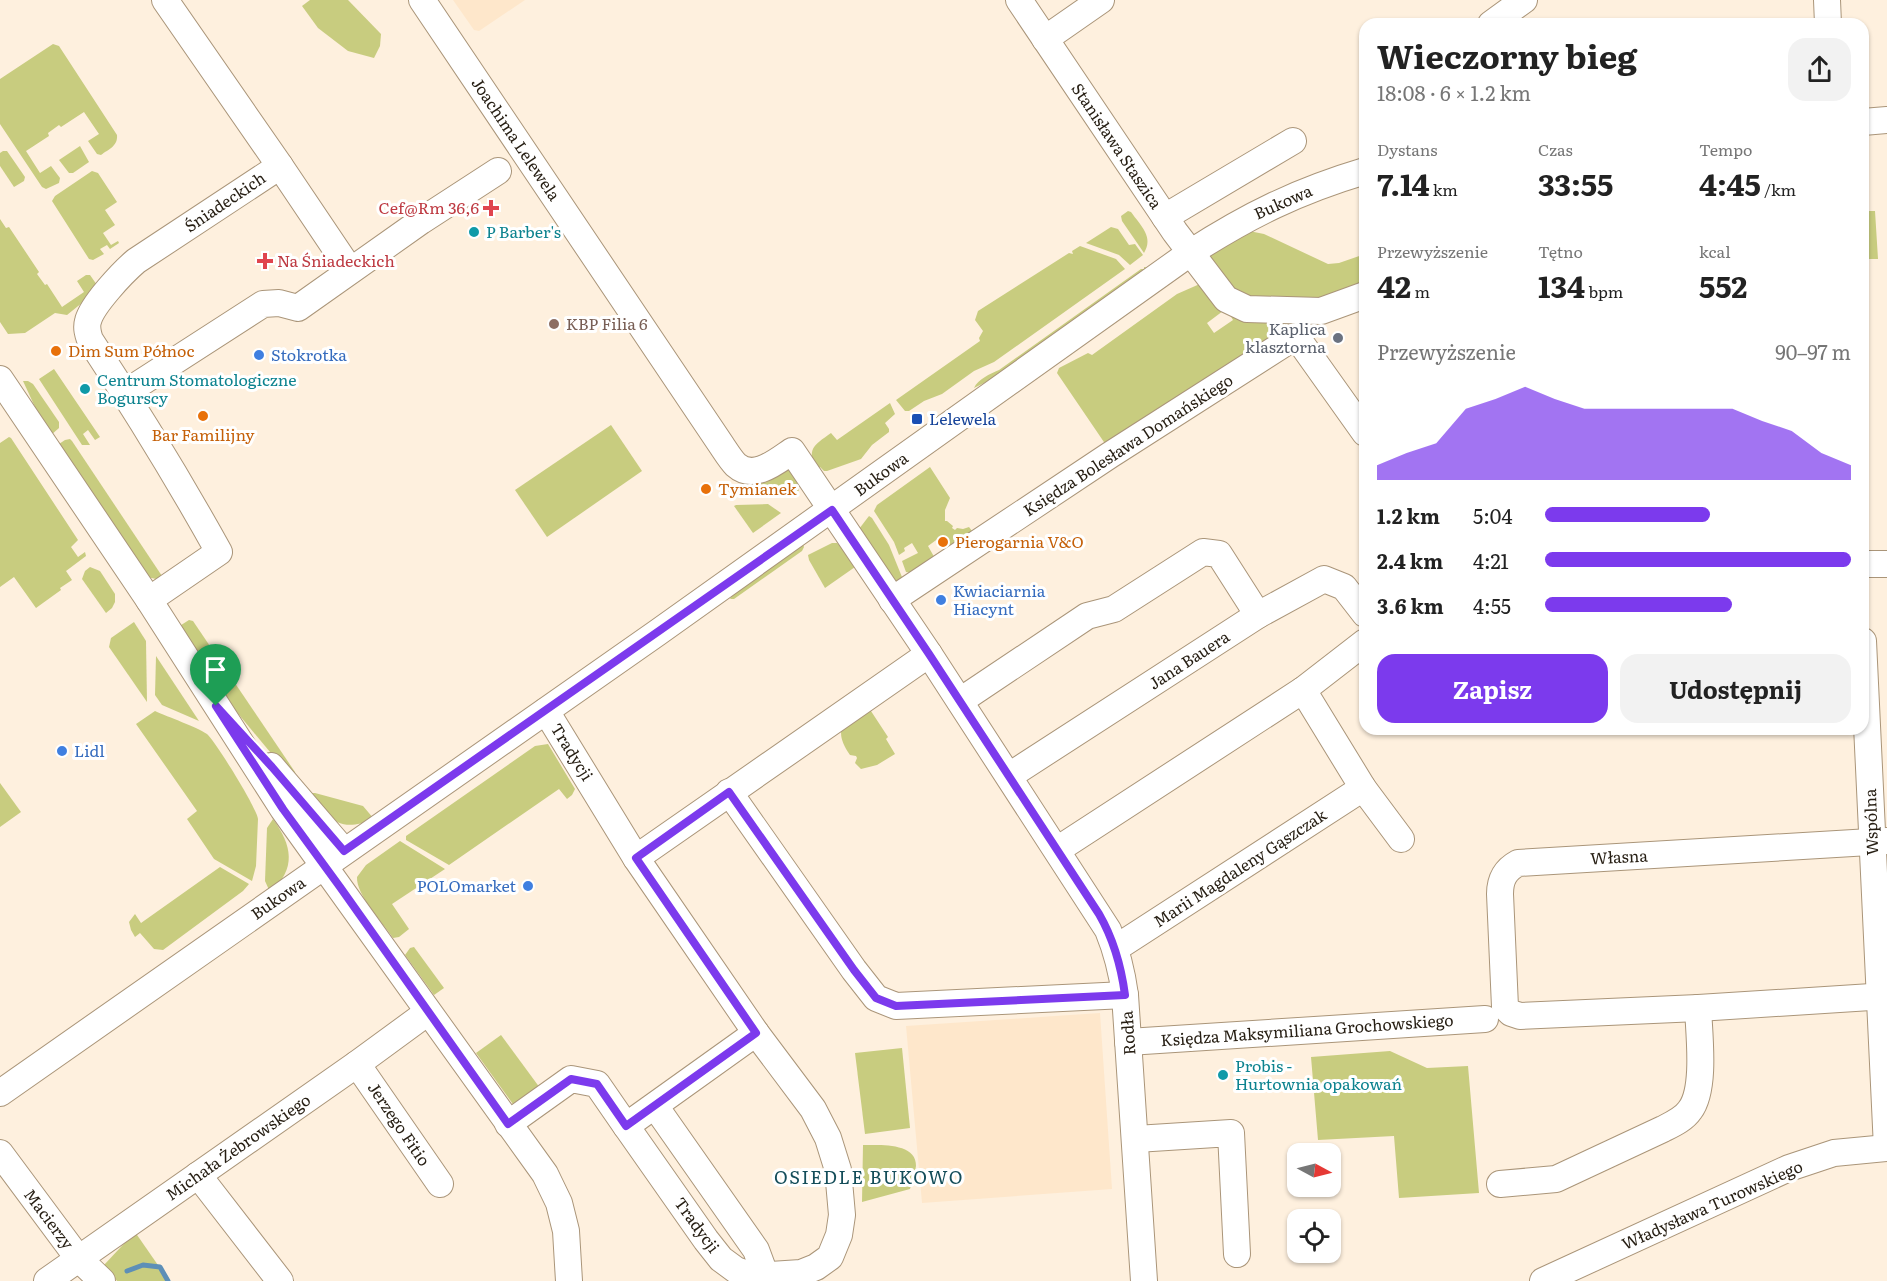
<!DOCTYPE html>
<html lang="pl">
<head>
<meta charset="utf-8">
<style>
  :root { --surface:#fff; --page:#f2f2f2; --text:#222; --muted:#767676; --accent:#7c3aed }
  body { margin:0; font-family:Literata,serif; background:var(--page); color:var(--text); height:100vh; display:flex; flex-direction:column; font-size:22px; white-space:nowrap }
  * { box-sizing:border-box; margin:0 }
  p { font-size:20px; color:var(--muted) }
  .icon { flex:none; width:33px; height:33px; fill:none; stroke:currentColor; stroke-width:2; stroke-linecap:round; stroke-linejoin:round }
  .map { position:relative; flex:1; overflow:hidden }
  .sheet { position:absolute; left:1359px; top:18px; width:510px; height:717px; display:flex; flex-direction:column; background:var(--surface); border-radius:18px; box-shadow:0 2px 4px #0004 }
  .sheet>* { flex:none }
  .needle { width:39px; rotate:97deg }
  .buttons { position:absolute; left:1287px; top:1143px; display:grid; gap:12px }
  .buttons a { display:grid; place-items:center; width:54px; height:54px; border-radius:12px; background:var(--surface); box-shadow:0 2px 4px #0004; font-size:30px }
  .pin { position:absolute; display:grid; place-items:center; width:51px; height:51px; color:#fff; margin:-62px -26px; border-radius:50% 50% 50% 0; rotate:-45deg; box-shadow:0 0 6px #0007 }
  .pin .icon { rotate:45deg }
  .round { display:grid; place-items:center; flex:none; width:63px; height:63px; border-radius:18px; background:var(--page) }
  .overview { display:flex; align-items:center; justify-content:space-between; height:102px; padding:0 18px }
  h1 { font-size:33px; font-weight:700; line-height:45px }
  .figures { display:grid; grid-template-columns:repeat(3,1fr); gap:9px; height:102px; padding:6px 18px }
  .figures div { display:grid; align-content:center }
  .figures b { font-size:30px; font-weight:700 }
  .figures small { font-size:16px; font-weight:400 }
  .figures p { font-size:16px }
  .chart { height:168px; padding:12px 18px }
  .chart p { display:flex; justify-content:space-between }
  .chart svg { width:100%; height:108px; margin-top:6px; fill:var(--accent); opacity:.7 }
  .button { display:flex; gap:12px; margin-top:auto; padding:12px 18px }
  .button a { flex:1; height:69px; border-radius:18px; background:var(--accent); color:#fff; font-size:24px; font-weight:700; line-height:69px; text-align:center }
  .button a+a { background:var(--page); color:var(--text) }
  ul { padding:0 18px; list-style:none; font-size:20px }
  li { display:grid; grid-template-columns:96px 72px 1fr; align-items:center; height:45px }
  li i { height:15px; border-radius:8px; background:var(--accent) }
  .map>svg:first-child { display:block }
</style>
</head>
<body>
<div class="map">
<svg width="1887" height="1281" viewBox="0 0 1887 1281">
  <rect width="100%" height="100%" fill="#fef0de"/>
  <g fill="#fee7cb">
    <path d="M453,0H525L479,31L474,30Z"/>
    <path d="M1100,1013L1112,1189L922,1203L906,1026Z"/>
  </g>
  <g fill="#c8cc7f">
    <path d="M310,0H348L381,34L380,46L374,58L348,51L318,28L302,6Z"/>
    <path d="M53,44L59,46L117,135C118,146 109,149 101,155L97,154L88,141L99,134L84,112L61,127L59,125L48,133L49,136L26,151L40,173L51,166L60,178L59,183L46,189L42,187L0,124V79Z"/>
    <path d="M80,146L89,162L73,173H69L59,160Z"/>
    <path d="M3,151H7L25,177L24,181L14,187L0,166V153Z"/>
    <path d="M92,171L98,173L117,202L105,210L115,225L103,233L111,245L118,241L119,243L110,249L107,245L100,249L104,254L93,260L89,259L52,201L55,196Z"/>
    <path d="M1128,211L1131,212C1141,226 1154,237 1144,253L1122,221L1121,216Z"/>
    <path d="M1866,211H1875L1878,259H1868Z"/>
    <path d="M0,219L6,228L9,227L39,272L37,274L45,285L47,284L62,307L84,292L77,281L86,275H90L97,285L93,294L67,315L55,313L25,333L8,334L0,322Z"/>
    <path d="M1111,227L1118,229L1129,245L1135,244L1143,255L1130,265L1119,255L1086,243Z"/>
    <path d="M1244,230L1264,234L1328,264L1339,263L1365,254V286L1314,305L1240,299L1209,263L1212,252Z"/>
    <path d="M1080,246L1116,259L1125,269L994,362L974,371L942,394L924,401L909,411H905L896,400L980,341L979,338L983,331L975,320L978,311L1069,253L1073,254L1072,251Z"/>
    <path d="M1144,267L1149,268L994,378L974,388C978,379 990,374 999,370L1141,269H1144Z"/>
    <path d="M1202,283L1223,311L1207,323L1214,333L1233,320L1230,315L1284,318L1287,328L1108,448L1057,373L1059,368L1088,353L1092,355L1177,294Z"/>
    <path d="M54,369L100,437L95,440L88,430L83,434L90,445H82L39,379Z"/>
    <path d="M23,381H28L33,384L59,422V428L51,435L47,433Z"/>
    <path d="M890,403L895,414L885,423L889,429V432L872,445L861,459L827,471H824L820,467L816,471C807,448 813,446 831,433L837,440Z"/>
    <path d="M611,425L642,471L547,537L515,490Z"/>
    <path d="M9,437L11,438L78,540L71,547L78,557L85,552L86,556L66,571L72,580L60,588L61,590L36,608L14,577L0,587V443Z"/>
    <path d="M70,439L72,441L164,579H156L147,577L56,446L65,440Z"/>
    <path d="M930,467L950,498L945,510V521H947L953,526L952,528L955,530L957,528L963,529L969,527L975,535L952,553L948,546L950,544L943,535L928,546L937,562L918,574L906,572L902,561L918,553L912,543L904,548L905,551L899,555L894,542L874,511L877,505Z"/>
    <path d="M781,468H789L801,481L797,483L799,490L796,495L748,496L745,492Z"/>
    <path d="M768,504L781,513L753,533L734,506L736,505Z"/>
    <path d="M869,516L872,518L889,545L904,582L893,581L859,529Z"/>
    <path d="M802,541L804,547L802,551L734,599H730L734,593Z"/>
    <path d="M832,543H837L841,546L855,567L825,588L809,560L808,555Z"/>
    <path d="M90,567L100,571L115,594V602L112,608L106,613L82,579L85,571Z"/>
    <path d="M189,620L193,621L295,772L296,777L295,782L230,704L178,627Z"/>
    <path d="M134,622L146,641L147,702L109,647L111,638Z"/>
    <path d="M156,656L199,721L162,705L155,695Z"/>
    <path d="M867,705L888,737L886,739L895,754L877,765L861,769L855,763L857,758L856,756L850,755C831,727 845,721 867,705Z"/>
    <path d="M155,711C168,717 197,727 207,734C215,741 257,808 258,819L256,866L252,881L214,859L187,819L197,811L136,724Z"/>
    <path d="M548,744L575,789L572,795L567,799L559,789L449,865L406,840V836L535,746Z"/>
    <path d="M0,783L21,812L0,827Z"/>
    <path d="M308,793H315L363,806L374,819C337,834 331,818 308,793Z"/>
    <path d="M273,819C292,845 297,869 270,892L265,881L267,828Z"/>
    <path d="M400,841L445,869L392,904L409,929L399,937L393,938C383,923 356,895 357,877L366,865Z"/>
    <path d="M220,867L249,884L243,891L163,950L154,949L140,933L135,937L131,930L129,922L135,914L141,923Z"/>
    <path d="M414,947L444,988L434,995L405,955L410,948Z"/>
    <path d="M501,1035L540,1088L515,1107L476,1053Z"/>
    <path d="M902,1048L910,1128L865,1134L855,1053Z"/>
    <path d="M1390,1051L1427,1068L1468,1066L1479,1193L1399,1198L1394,1136L1318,1140L1311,1057Z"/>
    <path d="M863,1145C878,1145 917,1142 916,1166C915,1173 912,1182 910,1189L862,1202Z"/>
    <path d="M135,1232L169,1281H117L104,1265Z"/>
  </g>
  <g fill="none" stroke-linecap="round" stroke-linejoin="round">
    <path stroke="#5d8fb7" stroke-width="5" d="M127,1271L143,1265L160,1267L168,1281"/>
    <g stroke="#aa9579" stroke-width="28">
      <g id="minor">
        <path d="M422,0L722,446C726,452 731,460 736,465C754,481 777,461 792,451L929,654L1108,930C1117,952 1122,972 1125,995L1144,1281"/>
        <path d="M1019,0L1175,232L1226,299L1247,309L1321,311L1365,295"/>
        <path d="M1827,0L1828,24"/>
        <path d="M1491,24L1524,0"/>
        <path d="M1045,39L1101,0"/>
        <path d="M1863,122L1887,120"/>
        <path d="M280,166L350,270"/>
        <path d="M1165,217L1293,141"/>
        <path d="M0,379L149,600L283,809L545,1174L559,1203L566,1231L569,1281"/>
        <path d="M125,393L263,304L279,303L298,308L421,221L498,171"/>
        <path d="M1863,564H1887"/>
        <path d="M149,600L219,552C179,480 136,410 90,340C88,334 86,328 88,321C92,305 122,273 136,261L280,166L165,0"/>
        <path d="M892,600L1110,455L1296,336L1365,433"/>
        <path d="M1863,641L1887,1148"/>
        <path d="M1303,690L1363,788L1401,839"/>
        <path d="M960,701L1087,616L1114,609L1203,552L1219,554L1258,615"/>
        <path d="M546,711L636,858L756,1033L813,1109L828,1138L838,1170L842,1215L839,1235L830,1257L816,1267L801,1273L753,1276L736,1270L721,1259L706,1240L626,1126"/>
        <path d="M271,766L344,851"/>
        <path d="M1009,776L1258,615L1324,579L1344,587L1365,614"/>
        <path d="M729,792L854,970L876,998L896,1006L1125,995"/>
        <path d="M1887,841L1518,863C1505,870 1500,879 1500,894L1505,1007L1511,1013L1520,1016L1698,1008L1887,996"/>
        <path d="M1057,850L1303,690L1365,642"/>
        <path d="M636,858L929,654"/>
        <path d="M1116,948L1363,788"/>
        <path d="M1128,1042L1485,1019"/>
        <path d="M357,1064L440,1184"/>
        <path d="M0,1093L657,633L1190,253C1249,215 1298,191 1365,171"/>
        <path d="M655,1106L756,1250L766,1277"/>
        <path d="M508,1124L571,1079L597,1084L626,1126L756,1033"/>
        <path d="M1136,1139L1231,1133L1237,1254"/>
        <path d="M0,1153L78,1258L102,1281"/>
        <path d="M198,1175L280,1281"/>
        <path d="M1500,1184L1556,1179L1663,1129C1673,1124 1684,1119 1690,1110C1706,1089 1699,1034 1698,1008"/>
        <path d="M47,1281L357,1064L428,1012"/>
        <path d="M1543,1281L1789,1168L1834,1153L1887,1148"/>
      </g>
    </g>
    <use href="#minor" stroke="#fff" stroke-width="26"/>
  </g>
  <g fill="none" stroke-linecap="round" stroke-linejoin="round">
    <g stroke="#fff" stroke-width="12">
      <path id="route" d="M832,510L929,654L1099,914C1114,940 1121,965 1125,995L896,1006L876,998L854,970L729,792L636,858L756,1033L626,1126L597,1084L571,1079L508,1124L340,887L283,809L216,706L272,767L344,851Z"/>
    </g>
    <use href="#route" stroke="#7c3aed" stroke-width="8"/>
  </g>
  <g fill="#e0444e" stroke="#fff" stroke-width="2">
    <path d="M488 199h6v6h6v6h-6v6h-6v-6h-6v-6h6z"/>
    <path d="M262 252h6v6h6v6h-6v6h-6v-6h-6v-6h6z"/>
  </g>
  <g fill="#0f9aa8" stroke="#fff" stroke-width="2">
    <circle cx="474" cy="232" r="6"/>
    <circle cx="85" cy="389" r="6"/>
    <circle cx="1223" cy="1075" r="6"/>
  </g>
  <circle fill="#8d6e63" stroke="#fff" stroke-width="2" cx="554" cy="324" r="6"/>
  <circle fill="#6b7280" stroke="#fff" stroke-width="2" cx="1338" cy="338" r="6"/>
  <g fill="#e8710a" stroke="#fff" stroke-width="2">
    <circle cx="56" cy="351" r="6"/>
    <circle cx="203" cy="416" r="6"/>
    <circle cx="706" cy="489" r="6"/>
    <circle cx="943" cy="542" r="6"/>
  </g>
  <g fill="#3f7fe0" stroke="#fff" stroke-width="2">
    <circle cx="259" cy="355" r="6"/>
    <circle cx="941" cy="600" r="6"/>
    <circle cx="62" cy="751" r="6"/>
    <circle cx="528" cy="886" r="6"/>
  </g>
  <rect fill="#1a4fb4" stroke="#fff" stroke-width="2" x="911" y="413" width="12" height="12" rx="3"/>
  <g text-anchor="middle" stroke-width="6" stroke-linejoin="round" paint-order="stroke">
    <g font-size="16" fill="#261e13" stroke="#fff">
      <text transform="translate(516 139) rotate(56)" y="6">Joachima Lelewela</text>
      <text transform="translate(1117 146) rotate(56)" y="6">Stanisława Staszica</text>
      <text transform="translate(225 202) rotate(-34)" y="6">Śniadeckich</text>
      <text transform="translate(1283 202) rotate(-24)" y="6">Bukowa</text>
      <text transform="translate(1128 445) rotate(-33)" y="6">Księdza Bolesława Domańskiego</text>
      <text transform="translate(881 474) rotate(-36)" y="6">Bukowa</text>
      <text transform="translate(1189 660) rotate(-33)" y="6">Jana Bauera</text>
      <text transform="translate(572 752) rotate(58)" y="6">Tradycji</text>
      <text transform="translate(1871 822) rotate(-92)" y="6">Wspólna</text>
      <text transform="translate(1619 857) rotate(-3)" y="6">Własna</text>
      <text transform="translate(1240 868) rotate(-33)" y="6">Marii Magdaleny Gąszczak</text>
      <text transform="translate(278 898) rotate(-35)" y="6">Bukowa</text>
      <text transform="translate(1307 1030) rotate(-4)" y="6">Księdza Maksymiliana Grochowskiego</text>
      <text transform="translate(1128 1033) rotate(-94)" y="6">Rodła</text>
      <text transform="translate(399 1124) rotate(56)" y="6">Jerzego Fitio</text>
      <text transform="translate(238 1147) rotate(-35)" y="6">Michała Żebrowskiego</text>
      <text transform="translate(1712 1205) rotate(-24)" y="6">Władysława Turowskiego</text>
      <text transform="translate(49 1219) rotate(53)" y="6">Macierzy</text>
      <text transform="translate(697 1225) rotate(54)" y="6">Tradycji</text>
    </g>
    <g font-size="16" fill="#be3a42" stroke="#fff" text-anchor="end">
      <text x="479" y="214">Cef@Rm 36,6</text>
      <text x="277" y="267" text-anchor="start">Na Śniadeckich</text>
    </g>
    <g font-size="16" fill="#0d838f" stroke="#fff" text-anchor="start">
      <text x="486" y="238">P Barber's</text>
      <text x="97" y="386">Centrum Stomatologiczne<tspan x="97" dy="18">Bogurscy</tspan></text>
      <text x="1235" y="1072">Probis -<tspan x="1235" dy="18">Hurtownia opakowań</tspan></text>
    </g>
    <g font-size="16" fill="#785e54" stroke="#fff" text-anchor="start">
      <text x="566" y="330">KBP Filia 6</text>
    </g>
    <g font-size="16" fill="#5b616d" stroke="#fff" text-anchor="end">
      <text x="1326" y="335">Kaplica<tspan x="1326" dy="18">klasztorna</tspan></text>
    </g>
    <g font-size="16" fill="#c56008" stroke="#fff" text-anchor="start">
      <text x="68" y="357">Dim Sum Północ</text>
      <text x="203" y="441" text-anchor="middle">Bar Familijny</text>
      <text x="718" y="495">Tymianek</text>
      <text x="955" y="548">Pierogarnia V&amp;O</text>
    </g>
    <g font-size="16" fill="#366cbe" stroke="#fff" text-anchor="start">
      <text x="271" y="361">Stokrotka</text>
      <text x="953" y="597">Kwiaciarnia<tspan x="953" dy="18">Hiacynt</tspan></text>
      <text x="74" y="757">Lidl</text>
      <text x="516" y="892" text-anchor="end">POLOmarket</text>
    </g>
    <g font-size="16" fill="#164399" stroke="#fff" text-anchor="start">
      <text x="929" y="425">Lelewela</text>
    </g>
    <g font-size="18" letter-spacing="1.5" fill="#144d59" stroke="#fff">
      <text x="869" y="1184">OSIEDLE BUKOWO</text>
    </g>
  </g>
</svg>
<div class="buttons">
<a><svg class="needle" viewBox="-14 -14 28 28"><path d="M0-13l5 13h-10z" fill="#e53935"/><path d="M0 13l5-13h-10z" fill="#767676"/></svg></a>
<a><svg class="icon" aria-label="locate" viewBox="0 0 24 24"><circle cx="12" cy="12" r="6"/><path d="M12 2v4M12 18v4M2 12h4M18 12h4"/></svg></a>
</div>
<div class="pin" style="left:216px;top:706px;background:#1e9e55"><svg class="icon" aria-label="arrive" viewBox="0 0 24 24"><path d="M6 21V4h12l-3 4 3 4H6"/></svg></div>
<section class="sheet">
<div class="overview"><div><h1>Wieczorny bieg</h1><p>18:08 · 6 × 1.2 km</p></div><a class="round"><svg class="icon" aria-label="share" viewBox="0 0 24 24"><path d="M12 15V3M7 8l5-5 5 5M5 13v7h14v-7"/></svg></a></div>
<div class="figures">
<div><p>Dystans</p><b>7.14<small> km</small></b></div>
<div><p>Czas</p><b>33:55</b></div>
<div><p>Tempo</p><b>4:45<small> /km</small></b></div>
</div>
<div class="figures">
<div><p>Przewyższenie</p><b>42<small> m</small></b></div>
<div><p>Tętno</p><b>134<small> bpm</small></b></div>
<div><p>kcal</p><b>552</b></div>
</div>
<div class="chart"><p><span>Przewyższenie</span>90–97 m</p>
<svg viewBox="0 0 160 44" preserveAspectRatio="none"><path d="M0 44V38L10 33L20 29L30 15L40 11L50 6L60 11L70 15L80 15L90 15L100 15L110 15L120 15L130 20L140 24L150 33L160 38V44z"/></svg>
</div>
<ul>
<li><b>1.2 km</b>5:04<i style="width:54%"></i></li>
<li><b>2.4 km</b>4:21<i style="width:100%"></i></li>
<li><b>3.6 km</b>4:55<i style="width:61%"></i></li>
</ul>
<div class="button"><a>Zapisz</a><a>Udostępnij</a></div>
</section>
</div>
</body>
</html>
